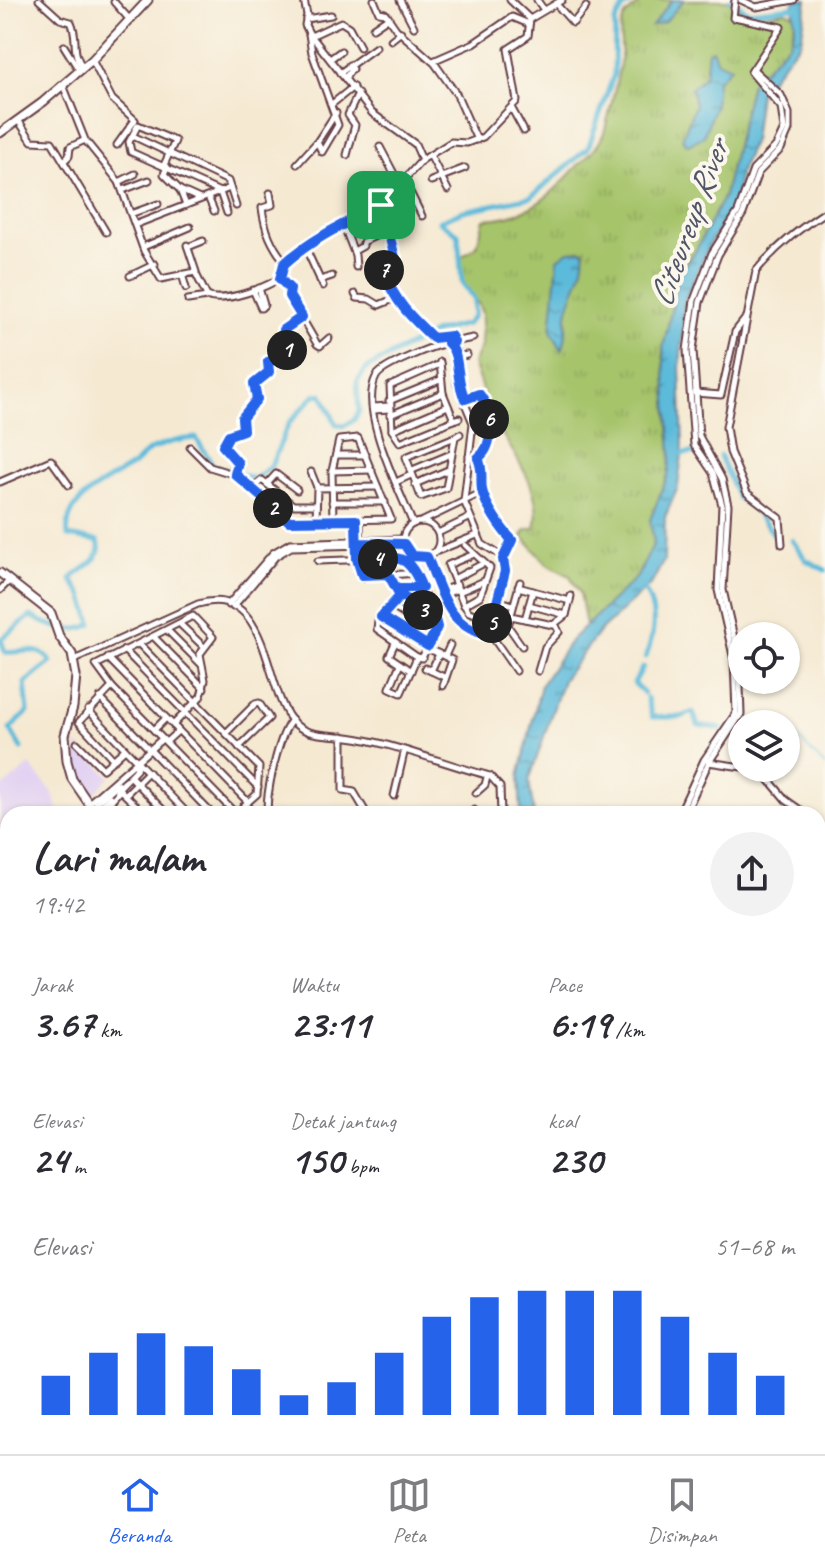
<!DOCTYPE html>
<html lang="id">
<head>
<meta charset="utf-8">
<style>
  :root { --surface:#fff; --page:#f2f2f3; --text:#2b2b33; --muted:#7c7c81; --line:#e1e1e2; --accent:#2563eb }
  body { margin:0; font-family:Caveat,sans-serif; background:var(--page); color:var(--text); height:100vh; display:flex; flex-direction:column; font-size:30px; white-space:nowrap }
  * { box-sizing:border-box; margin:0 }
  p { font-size:26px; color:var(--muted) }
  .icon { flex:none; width:44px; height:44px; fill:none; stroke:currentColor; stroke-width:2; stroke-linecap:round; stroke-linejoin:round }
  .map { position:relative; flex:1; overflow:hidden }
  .panel { position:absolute; left:0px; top:806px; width:826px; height:648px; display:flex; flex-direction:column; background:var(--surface); border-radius:24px 24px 0 0; box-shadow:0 2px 6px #0004 }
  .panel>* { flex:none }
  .tools { position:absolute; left:728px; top:622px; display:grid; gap:16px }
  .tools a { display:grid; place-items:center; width:72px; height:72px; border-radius:50%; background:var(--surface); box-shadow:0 2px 6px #0004; font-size:40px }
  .pin { position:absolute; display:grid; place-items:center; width:68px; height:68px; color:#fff; margin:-34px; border-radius:16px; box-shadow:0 4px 12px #0006 }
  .km { position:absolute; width:40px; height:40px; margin:-20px; border-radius:50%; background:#222; color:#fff; font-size:22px; line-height:40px; text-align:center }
  .round { display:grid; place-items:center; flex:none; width:84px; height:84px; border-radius:42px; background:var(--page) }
  .head { display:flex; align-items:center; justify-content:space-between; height:136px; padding:0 32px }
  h1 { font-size:44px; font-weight:700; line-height:60px }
  .metrics { display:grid; grid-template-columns:repeat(3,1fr); gap:12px; height:136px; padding:8px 32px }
  .metrics div { display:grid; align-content:center }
  .metrics b { font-size:40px; font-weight:700 }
  .metrics small { font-size:22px; font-weight:400 }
  .metrics p { font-size:22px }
  .chart { height:224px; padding:16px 32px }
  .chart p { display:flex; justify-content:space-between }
  .chart svg { width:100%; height:144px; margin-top:8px; stroke:var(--accent); stroke-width:6 }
  .menu { display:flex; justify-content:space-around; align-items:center; height:112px; border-top:2px solid var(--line); background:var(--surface); font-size:22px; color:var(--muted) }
  .menu a { display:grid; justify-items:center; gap:4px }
  .menu .current { color:var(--accent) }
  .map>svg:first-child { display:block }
</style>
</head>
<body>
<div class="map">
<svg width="825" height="1454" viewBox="0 0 825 1454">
  <defs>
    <pattern id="grass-tufts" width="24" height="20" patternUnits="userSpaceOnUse" patternTransform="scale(2)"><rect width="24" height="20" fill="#a6c46b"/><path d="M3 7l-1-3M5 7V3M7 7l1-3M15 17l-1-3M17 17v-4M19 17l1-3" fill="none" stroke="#90a85d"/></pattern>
    <pattern id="water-ripples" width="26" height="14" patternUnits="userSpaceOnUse" patternTransform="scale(2)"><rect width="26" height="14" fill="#5cbada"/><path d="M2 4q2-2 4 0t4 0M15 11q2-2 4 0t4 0" fill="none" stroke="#4e97b1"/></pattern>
  </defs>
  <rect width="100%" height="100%" fill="#fbf7ec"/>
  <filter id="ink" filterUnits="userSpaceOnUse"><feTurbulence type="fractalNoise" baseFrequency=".0125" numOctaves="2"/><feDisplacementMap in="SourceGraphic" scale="16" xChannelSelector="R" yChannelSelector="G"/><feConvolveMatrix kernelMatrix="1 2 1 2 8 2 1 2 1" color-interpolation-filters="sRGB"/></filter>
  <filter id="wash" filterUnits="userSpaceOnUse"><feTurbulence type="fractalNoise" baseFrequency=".006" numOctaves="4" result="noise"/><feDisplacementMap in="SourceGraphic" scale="32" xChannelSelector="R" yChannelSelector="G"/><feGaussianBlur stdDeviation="1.8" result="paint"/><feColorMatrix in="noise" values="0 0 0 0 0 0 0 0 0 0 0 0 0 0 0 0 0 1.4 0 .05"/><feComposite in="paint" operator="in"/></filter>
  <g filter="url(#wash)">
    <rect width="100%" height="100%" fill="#f5e9d2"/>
    <g fill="#e3d3f2">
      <path d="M77,744L110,777L90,798L71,764L69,757L77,754Z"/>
      <path d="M30,765L52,792L60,814H8V837L0,835V789Z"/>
      <path d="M0,1088L8,1096V1167L0,1173Z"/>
    </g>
    <path fill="url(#grass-tufts)" stroke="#78724b" stroke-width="2" d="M645,0H728L744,13L757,16L784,11L797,15L789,43L751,83L724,196L696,250L686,261L671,315L663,348L671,452L668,475L650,520L655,543L637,577L586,626L580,593L570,576L547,564L522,536L526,530L535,528C545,489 510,451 493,418C484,402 481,382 473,364L481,346L482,314L479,305L462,283L461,257L477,246L484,219C521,218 544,203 568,176C581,160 599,151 605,129C611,106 618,80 621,57C623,42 616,29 626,15C630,10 639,5 645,0Z"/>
    <g fill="url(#water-ripples)" stroke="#536c82" stroke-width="2">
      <path d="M672,0H684L665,22L652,26Z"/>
      <path d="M793,0H807L801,41L759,93L753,140L739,175L735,207L712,239L685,299L680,368L683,446L678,487L665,517L664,560L652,583L599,632L563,680L529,781L534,814H521L519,777L541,685L571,640L637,577L654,543L650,520L668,475L671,452L663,348L679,275L696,250L724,196L751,83L789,43L795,28Z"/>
      <path d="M712,49L717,61L731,67L717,81L715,104L704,136L688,145L682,139L695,105L691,88L705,76L708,51Z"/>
      <path d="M584,250C587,269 574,287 569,306C564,321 569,336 562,350L551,331L558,259L569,251Z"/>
    </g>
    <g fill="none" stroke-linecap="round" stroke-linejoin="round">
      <g stroke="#5cbada" stroke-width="2">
        <path d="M786,736L793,733L825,766"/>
        <path d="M736,738L742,745"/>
      </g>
      <g stroke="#5cbada" stroke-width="5">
        <path d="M731,0L748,12L791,7L801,9"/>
        <path d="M679,454L706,451"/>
        <path d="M720,456L738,498L752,507L776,537"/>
        <path d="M792,540L806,560L825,570"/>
        <path d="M642,587C658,608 655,632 646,657"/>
        <path d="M643,667L634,683L644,693"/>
        <path d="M647,698L652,717H681L693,712L698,725L721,729"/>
        <path d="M21,748L10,729L28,712L25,683L51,662C39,644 21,654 5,652L1,639L31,616C48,626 74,635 92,624L83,596L71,579C82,567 105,561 98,541L68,536C62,498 110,481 133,465C140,460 145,452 152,449C165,443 182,439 196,438L213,465L255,479L271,466L289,423L315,395L322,394L336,424L344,426L354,420L359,411L357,382L367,368L435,332L467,324L474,315V299L462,283L458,234L439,221L463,211L531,197L588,148L614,74L615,22L623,8L636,0"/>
      </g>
    </g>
  </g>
  <g filter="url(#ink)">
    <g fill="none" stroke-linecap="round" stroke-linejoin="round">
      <g stroke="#643d44" stroke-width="9">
        <g id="minor">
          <path d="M39,0L60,19L71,22C79,38 70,52 83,67"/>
          <path d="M304,0L307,15L305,25L309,33L372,113L415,144L422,160"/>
          <path d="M374,0L379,12L385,13L396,29L433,62"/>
          <path d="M400,0L414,27"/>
          <path d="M510,0L530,19"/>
          <path d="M537,0L544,10"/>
          <path d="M741,0L756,7L794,0"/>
          <path d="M114,2L130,20"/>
          <path d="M556,4L573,23L586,7"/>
          <path d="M733,18L735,0"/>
          <path d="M306,19L331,15"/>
          <path d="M373,28L389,17"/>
          <path d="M311,36L341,22L349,27L360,47"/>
          <path d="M391,40L401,32"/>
          <path d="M64,46L79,70"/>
          <path d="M330,59L341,51"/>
          <path d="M92,60L112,99L135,120L117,145"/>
          <path d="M340,73L376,47"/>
          <path d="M345,78L352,69L349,65"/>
          <path d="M63,85L85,140L119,182L144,251L161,279L195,272L207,296C222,304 272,287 284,274L285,262L305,251L318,236L396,198L402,182L422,160L451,142L467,143L483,137L517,101L508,49L528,36L530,19L562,0"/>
          <path d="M332,104L353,87"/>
          <path d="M512,109L524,131"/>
          <path d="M18,120L32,141L52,142L106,232"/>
          <path d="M133,136L228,181L236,206"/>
          <path d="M477,140L457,95L433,61L474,43L512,17L529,24"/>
          <path d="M317,142L336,113"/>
          <path d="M380,147L400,185"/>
          <path d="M347,155L355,125L348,115L358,94"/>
          <path d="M430,155L448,190"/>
          <path d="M64,161L69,156L70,147L83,141"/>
          <path d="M297,164L317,142L322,152L338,125L312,53L309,34"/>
          <path d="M164,165L175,141L138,125L129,142L131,152L220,192L227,213"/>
          <path d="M167,167L164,174L180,190L186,205"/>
          <path d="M404,180L422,216"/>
          <path d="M431,181L465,168"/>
          <path d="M119,182L135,174"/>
          <path d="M123,190L149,180"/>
          <path d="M180,190L200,199"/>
          <path d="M270,193L272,205L262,208C265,230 271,245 285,262"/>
          <path d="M208,197L214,211"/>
          <path d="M381,205L396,261L383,272C396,304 409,315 433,338L450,335L454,342"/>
          <path d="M133,213L158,204"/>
          <path d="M137,224L230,188"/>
          <path d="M343,224L355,255L356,267"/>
          <path d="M187,245L196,272"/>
          <path d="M143,247L190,227"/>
          <path d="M188,247L203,241"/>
          <path d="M306,249L323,286"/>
          <path d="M354,251L363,246V242L390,229"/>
          <path d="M182,274L186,288"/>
          <path d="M130,276L155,264"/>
          <path d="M280,279L290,289L289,296L317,344L320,346L329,338"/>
          <path d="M320,280L332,276"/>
          <path d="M253,290L261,308L264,305L259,288"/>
          <path d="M355,294L357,298L369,299L379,305L396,298"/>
          <path d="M188,300L207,297"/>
          <path d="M453,342L473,338"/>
          <path d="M456,357L467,355"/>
          <path d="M440,362L443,393L454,420"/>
          <path d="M440,364L390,386L392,430L400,442L459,418"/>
          <path d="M695,393L721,395L735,332L745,319"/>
          <path d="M465,399L481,395C489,414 498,444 478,458L469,456"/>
          <path d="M389,401L440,380"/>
          <path d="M373,407L389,406"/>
          <path d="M374,410L390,409"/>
          <path d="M390,415L443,393"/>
          <path d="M392,430L448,406"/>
          <path d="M455,437L406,457L421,497L446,488L455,437L460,434"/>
          <path d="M190,447L210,467L239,476L291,521L391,519L358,438L339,440L332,471L333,521"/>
          <path d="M336,455H366"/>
          <path d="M478,458C484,472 480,478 482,490C486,505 501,529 512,540L503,559"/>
          <path d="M332,471L372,470"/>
          <path d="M410,471L451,454"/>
          <path d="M311,472L317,487"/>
          <path d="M235,474L238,463L226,451L225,441L229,435L243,430L242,418L257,399L254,384L269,372V361L288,354L282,331L302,317"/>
          <path d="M0,482L51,460L69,485"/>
          <path d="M396,482L411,475"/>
          <path d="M267,484L276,474L297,490"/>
          <path d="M415,484L448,470"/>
          <path d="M251,489L262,480L293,505H316"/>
          <path d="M332,502H385"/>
          <path d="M356,520L357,559"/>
          <path d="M360,520L361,559"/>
          <path d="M316,521L317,488L378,487"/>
          <path d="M421,522L483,492"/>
          <circle cx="421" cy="540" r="18"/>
          <path d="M413,524C400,491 358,411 376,377C381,366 435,345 448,343L456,351L457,384L473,423L464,501L482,544L500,555L505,564L488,633C450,638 438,584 427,557"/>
          <path d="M438,533L469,518"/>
          <path d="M782,544L780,518L747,493L730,452L726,427L756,271C776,247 798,229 825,212"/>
          <path d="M465,545L490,568L480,596L464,605L448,565L472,555"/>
          <path d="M435,552L477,535"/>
          <path d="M359,559L364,577L416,573"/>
          <path d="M318,561L402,558L411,563L437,627L422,658L417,657L401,693L390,688L400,664"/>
          <path d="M388,574L400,595L378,620L377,629L417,657"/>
          <path d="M454,579L484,563"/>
          <path d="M520,582L508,626L522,646"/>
          <path d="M518,587L570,601"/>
          <path d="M397,588H422"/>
          <path d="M0,590L9,581"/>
          <path d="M441,591L457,585"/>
          <path d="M459,592L484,581"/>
          <path d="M400,595L433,616"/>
          <path d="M443,595L458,589"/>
          <path d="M498,600L513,605"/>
          <path d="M228,605L273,553L290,543L403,539"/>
          <path d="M464,605L469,612L481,616"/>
          <path d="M529,605L566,615"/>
          <path d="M391,606L434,634"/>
          <path d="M233,607L276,556L291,547L404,544"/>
          <path d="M511,616L553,625L566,615L571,596"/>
          <path d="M381,617L428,646"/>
          <path d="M525,619L533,591"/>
          <path d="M181,625L204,647"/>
          <path d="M168,631L201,664"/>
          <path d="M489,632L516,671"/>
          <path d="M154,637L204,688"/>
          <path d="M395,643L389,656L411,671"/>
          <path d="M139,644L259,767L257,794L239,810L228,814"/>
          <path d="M427,648L452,660L443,686"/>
          <path d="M124,650L258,787"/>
          <path d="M445,656L450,645"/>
          <path d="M108,658L248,802"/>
          <path d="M74,660L198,604C272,582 263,694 295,724C309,737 331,734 348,737C390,742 447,765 490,776L500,787L501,814"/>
          <path d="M425,668L444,677"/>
          <path d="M431,671L439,654"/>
          <path d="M538,671L545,647L559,632L555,624"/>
          <path d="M112,687L234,812"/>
          <path d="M100,698L212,814"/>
          <path d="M88,710L188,814"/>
          <path d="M154,730L166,718"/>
          <path d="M226,733L255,704L259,703L269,718L239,747"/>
          <path d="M343,736V790L354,792L367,814"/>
          <path d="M166,742L178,731"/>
          <path d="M77,743L103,769L125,749"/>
          <path d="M114,760L79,722L112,687L96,665L193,616L213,637L200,654L205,680L201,696L173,725"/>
          <path d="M708,762L742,767"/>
          <path d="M752,768L765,775L786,800L806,814"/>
          <path d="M131,777L161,808"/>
          <path d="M117,790L136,770L137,764"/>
          <path d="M476,793L485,785L487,777"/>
          <path d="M126,794L148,772"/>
          <path d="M394,796L404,753"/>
          <path d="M89,803L162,739"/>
          <path d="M96,803L118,784"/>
          <path d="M474,810L478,814"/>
          <path d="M95,812L110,797"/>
          <path d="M122,814L110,802L120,790L145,814"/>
          <path d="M156,814L161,808L167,814"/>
          <path d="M268,814C264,799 279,733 292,720"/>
          <path d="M679,814L704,760L736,713L734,660L718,590L722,505L713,473L694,445L687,350L694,300L712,253L738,212L753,170L776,146L784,129L781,107L751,72L781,27L734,17"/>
          <path d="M685,814L709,762L741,714L739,659L723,590L728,505L722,479L699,436L693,350L700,302L718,255L743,214L758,173L781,149L789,130V113L781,95L753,69"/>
          <path d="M818,826L825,834"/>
          <path d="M0,839L8,841"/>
          <path d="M0,845L8,848"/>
          <path d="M0,986L8,990"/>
          <path d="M0,1003L8,1006"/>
          <path d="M0,1312L8,1315"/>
          <path d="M0,1363L8,1356"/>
          <path d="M0,1425L8,1422"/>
          <path d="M52,1446L55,1454"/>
          <path d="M138,1446L144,1454"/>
          <path d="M687,1454V1446"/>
        </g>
      </g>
      <g stroke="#643d44" stroke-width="11">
        <g id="major">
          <path d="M0,133L43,102L92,60L148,0"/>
          <path d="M0,573L51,613L59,636L72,654L76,676L73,707L65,735L67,761L72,779L96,814"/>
          <path d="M0,1026L8,1010"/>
          <path d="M278,1446L282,1454"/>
        </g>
      </g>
      <use href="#minor" stroke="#fff" stroke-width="5"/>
      <use href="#major" stroke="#fff" stroke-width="7"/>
    </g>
  </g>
  <g fill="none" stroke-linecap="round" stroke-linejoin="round" filter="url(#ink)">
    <g stroke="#fff" stroke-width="16">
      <path id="route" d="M381,205C346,223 313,238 284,264L280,279L290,289L289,296L302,317L283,330L288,354L268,362L269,372L254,384L257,399L242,418L243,430L229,435L223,446L238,463L235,474L289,521L356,520L357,559L362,575L388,574L400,595L434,616L437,627L428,646L381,617L399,597C401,594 399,591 397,588H422C407,550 397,558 361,559L360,543L404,544L412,556L427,557C442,591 446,624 484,634L490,630L505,571L503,559L512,540C501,529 485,505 482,490C480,477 484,472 478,458C496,445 492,409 479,394L465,399C455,380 461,354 448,343L454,342L451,336L433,338C409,315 397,304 383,272L396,261L381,205"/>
    </g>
    <use href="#route" stroke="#2563eb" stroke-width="10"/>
  </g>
  <g text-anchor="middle" stroke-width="8" stroke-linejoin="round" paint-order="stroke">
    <g font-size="34" font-style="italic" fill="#505568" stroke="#fbf7ec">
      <text transform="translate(688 223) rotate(-70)" y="12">Citeureup River</text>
    </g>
  </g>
</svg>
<div class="tools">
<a><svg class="icon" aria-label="locate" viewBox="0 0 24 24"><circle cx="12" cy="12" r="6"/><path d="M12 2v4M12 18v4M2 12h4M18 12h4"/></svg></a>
<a><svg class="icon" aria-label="layers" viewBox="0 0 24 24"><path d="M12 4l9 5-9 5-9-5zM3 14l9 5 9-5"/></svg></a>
</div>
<div class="pin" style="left:381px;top:205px;background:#1e9e55"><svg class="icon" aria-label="arrive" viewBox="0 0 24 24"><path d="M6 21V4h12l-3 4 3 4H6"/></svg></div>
<b class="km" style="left:287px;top:350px">1</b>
<b class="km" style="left:273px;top:508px">2</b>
<b class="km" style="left:423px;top:610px">3</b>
<b class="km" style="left:378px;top:559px">4</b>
<b class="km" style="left:492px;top:623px">5</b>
<b class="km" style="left:489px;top:419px">6</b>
<b class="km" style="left:384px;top:270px">7</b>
<section class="panel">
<div class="head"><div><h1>Lari malam</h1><p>19:42</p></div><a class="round"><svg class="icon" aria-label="share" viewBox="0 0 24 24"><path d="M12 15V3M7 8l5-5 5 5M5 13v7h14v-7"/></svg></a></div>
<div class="metrics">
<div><p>Jarak</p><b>3.67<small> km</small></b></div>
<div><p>Waktu</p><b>23:11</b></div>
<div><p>Pace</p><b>6:19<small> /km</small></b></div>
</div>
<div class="metrics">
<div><p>Elevasi</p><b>24<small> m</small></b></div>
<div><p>Detak jantung</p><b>150<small> bpm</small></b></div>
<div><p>kcal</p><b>230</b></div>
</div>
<div class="chart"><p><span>Elevasi</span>51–68 m</p>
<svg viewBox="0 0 160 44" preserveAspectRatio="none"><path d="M5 44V32M15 44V25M25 44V19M35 44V23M45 44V30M55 44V38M65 44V34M75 44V25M85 44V14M95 44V8M105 44V6M115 44V6M125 44V6M135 44V14M145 44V25M155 44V32"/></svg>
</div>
</section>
</div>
<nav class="menu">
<a class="current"><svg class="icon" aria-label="home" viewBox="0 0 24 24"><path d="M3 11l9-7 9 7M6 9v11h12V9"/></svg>Beranda</a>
<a><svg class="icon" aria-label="map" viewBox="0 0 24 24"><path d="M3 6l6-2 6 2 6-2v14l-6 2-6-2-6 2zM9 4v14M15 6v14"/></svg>Peta</a>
<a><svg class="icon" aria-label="saved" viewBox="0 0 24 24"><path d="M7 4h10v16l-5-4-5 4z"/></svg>Disimpan</a>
</nav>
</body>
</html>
